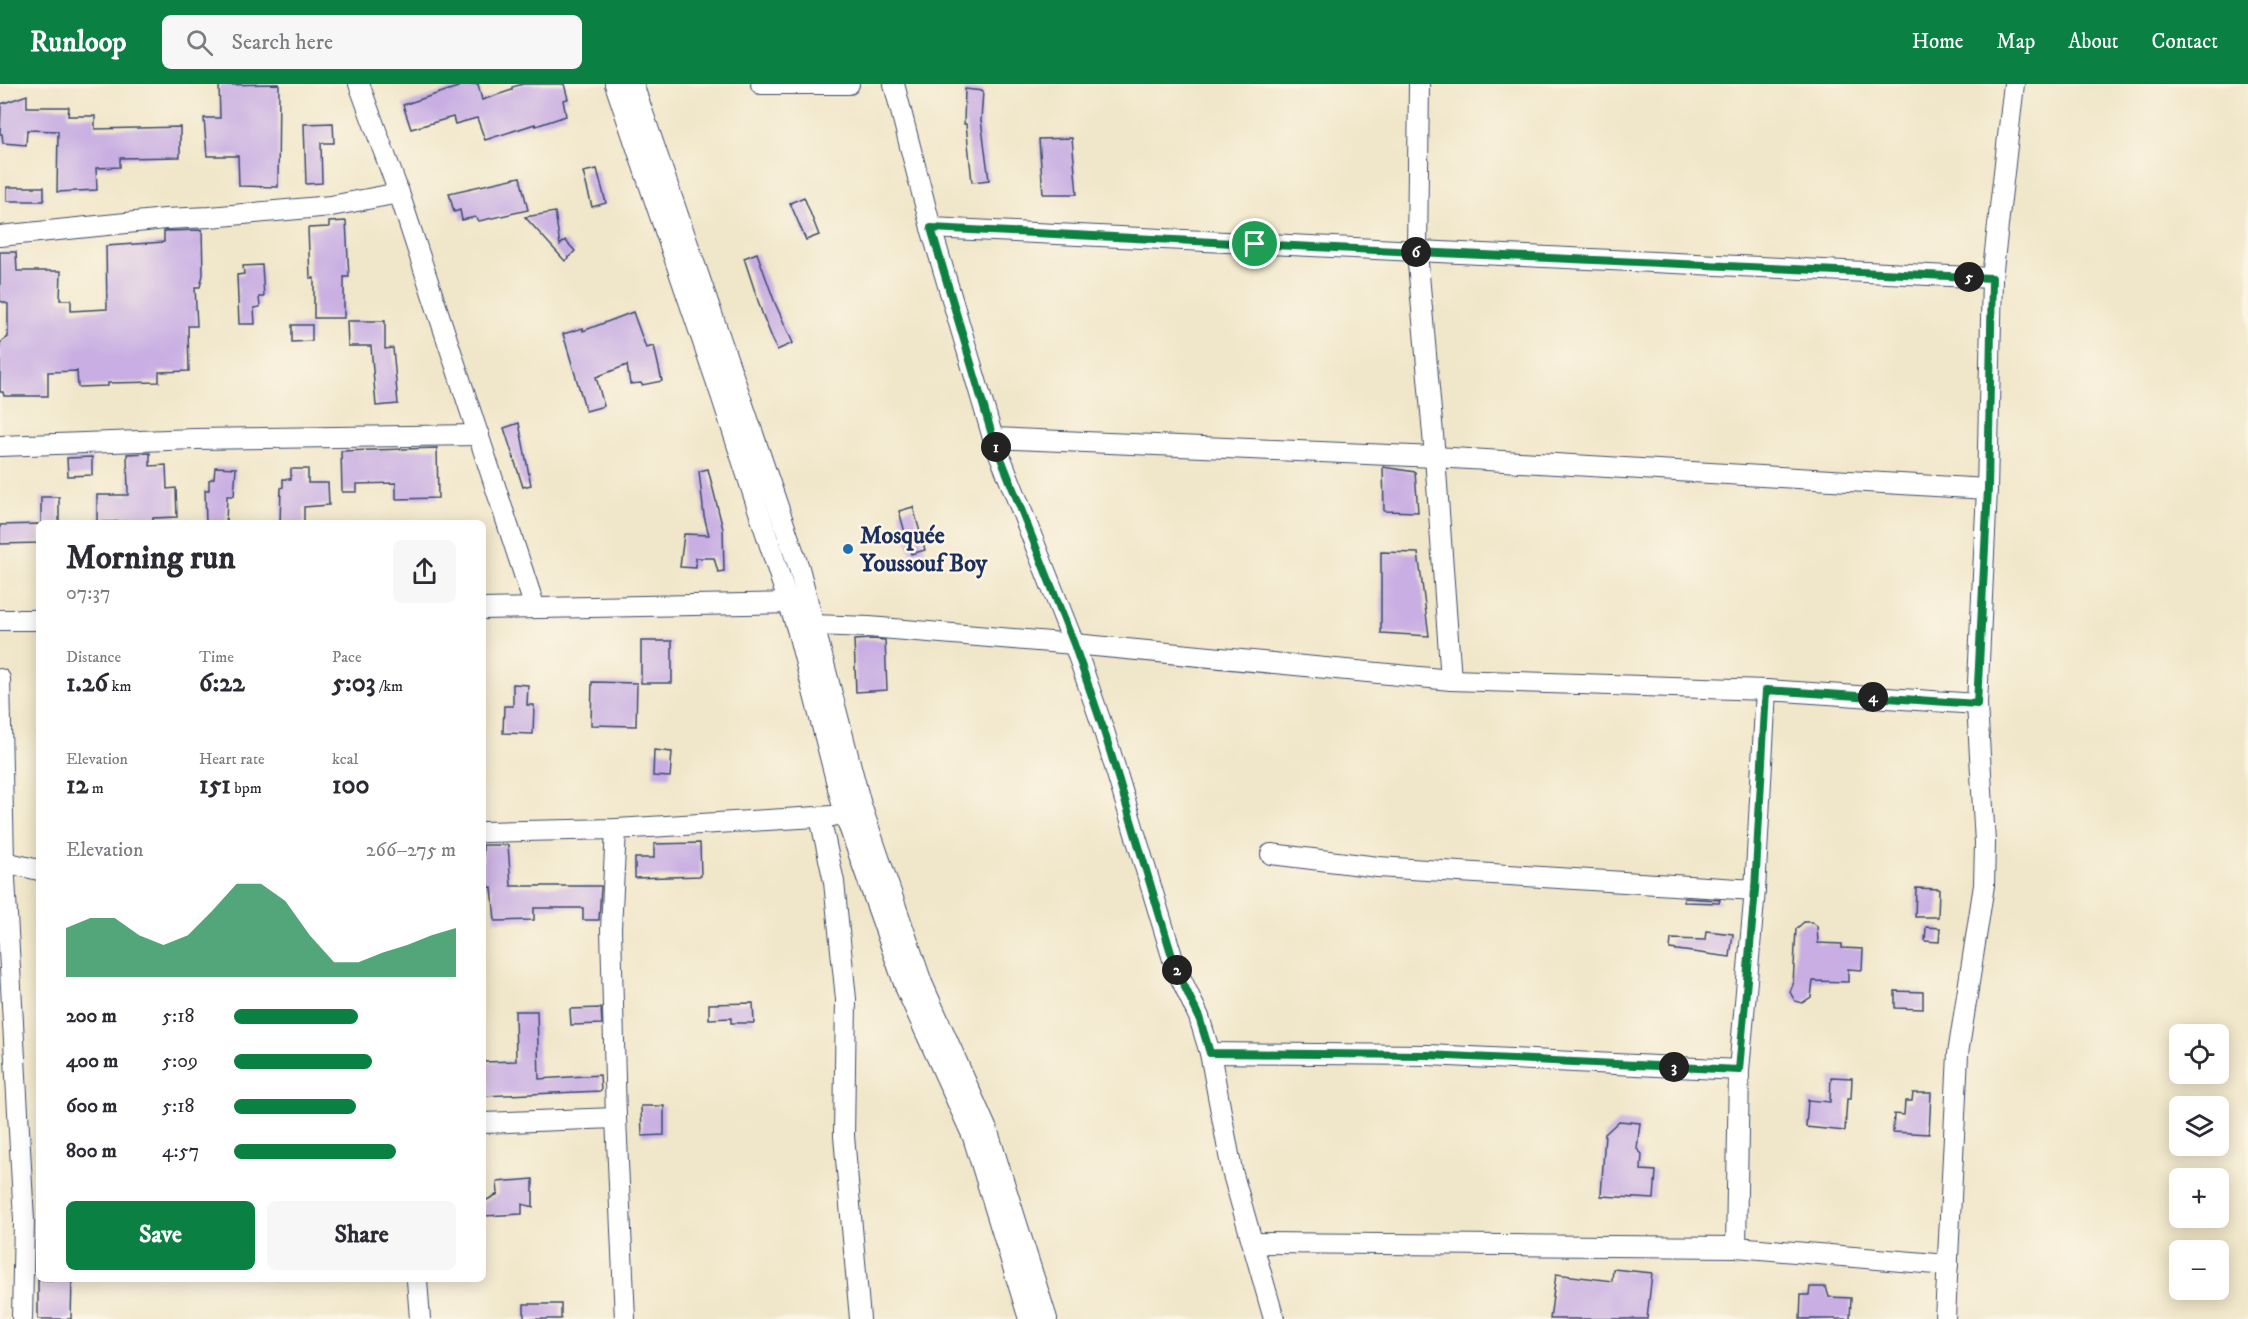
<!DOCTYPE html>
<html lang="en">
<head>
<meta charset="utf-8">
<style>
  :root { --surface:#fff; --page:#f7f7f7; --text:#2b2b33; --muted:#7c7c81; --accent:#0b8043 }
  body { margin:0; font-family:"IM FELL DW Pica",serif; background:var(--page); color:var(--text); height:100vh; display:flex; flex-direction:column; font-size:22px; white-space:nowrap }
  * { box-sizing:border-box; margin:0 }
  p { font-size:20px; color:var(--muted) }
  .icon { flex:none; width:33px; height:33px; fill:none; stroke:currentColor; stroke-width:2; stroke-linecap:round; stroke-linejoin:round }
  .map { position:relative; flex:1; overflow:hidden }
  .panel { position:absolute; left:36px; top:436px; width:450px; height:762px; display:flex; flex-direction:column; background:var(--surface); border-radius:9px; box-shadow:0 3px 15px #0003 }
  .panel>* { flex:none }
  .tools { position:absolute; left:2169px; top:940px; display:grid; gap:12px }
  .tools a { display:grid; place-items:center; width:60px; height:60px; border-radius:9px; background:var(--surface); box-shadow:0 3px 15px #0003; font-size:30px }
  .pin { position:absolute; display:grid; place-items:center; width:51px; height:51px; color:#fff; margin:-26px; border:3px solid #fff; border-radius:50%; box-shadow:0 2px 6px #0007 }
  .km { position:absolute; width:30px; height:30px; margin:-15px; border-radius:50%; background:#222; color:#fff; font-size:16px; line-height:30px; text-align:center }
  .round { display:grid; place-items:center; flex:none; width:63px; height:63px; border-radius:9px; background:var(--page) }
  .head { display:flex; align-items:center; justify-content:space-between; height:102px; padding:0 30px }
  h1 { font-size:33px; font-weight:700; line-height:45px }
  .stats { display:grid; grid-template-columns:repeat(3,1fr); gap:9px; height:102px; padding:6px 30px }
  .stats div { display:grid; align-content:center }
  .stats b { font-size:26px; font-weight:700 }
  .stats small { font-size:16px; font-weight:400 }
  .stats p { font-size:16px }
  .chart { height:168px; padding:12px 30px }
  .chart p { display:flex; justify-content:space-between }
  .chart svg { width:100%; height:108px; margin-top:6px; fill:var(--accent); opacity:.7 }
  .cta { display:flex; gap:12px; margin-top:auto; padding:12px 30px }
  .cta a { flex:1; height:69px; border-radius:9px; background:var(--accent); color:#fff; font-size:24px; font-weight:700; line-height:69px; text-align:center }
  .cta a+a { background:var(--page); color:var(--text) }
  ul { padding:0 30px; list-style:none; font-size:20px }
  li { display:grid; grid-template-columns:96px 72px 1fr; align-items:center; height:45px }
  li i { height:15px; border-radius:8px; background:var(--accent) }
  header { display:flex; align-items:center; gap:36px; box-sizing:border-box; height:84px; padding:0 30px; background:var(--accent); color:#fff }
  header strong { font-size:28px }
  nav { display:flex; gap:33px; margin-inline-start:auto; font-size:21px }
  .search { width:420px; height:54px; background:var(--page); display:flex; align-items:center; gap:15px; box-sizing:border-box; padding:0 21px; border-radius:9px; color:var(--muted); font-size:22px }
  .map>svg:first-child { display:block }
</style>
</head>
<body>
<header>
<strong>Runloop</strong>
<div class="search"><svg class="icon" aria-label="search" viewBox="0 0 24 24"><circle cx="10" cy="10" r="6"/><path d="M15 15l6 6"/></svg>Search here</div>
<nav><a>Home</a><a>Map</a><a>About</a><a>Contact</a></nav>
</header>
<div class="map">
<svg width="2248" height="1235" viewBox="0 0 2248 1235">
  <rect width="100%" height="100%" fill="#fcf5e5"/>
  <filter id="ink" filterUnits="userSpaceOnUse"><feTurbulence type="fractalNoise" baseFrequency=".0167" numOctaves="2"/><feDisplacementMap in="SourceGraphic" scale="12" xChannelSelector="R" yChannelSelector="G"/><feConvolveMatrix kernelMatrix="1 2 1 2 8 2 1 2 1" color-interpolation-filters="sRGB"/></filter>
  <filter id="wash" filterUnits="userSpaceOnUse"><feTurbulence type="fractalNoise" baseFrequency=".008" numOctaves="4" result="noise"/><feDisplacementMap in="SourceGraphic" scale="24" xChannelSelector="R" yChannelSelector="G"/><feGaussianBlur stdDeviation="1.35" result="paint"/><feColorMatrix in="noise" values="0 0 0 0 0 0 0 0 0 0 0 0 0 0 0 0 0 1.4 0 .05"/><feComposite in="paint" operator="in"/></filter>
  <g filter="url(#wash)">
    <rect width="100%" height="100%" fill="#f0e6c9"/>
    <g id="blocks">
      <g fill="#c8aee3">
        <path d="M279,0L278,103L239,102L238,72H207L204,34H220L219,1Z"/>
        <path d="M457,0H478L482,16L512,6V3L523,0H564L568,15L563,16L566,32L536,42L535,40L485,56L477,34L455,40L453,33L411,45L403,21L458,3Z"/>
        <path d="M965,5L983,7L981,36L989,96L972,98L966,40H964Z"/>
        <path d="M27,11V23H69L68,32H95V45L180,43V73L120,74V83L96,84L97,106L57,108L58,47L27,46L26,61L3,59L2,50H0L1,20Z"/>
        <path d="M333,39L334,59H321L322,99L306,100L304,40Z"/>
        <path d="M1072,54L1077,110H1043L1039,55Z"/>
        <path d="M597,85L606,119L592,123L583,88Z"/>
        <path d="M520,93L528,126L479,137L475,133L462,136L460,126L454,128L449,109Z"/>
        <rect x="7" y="103" width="37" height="14"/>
        <path d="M804,113L819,151L806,156L790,119Z"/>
        <path d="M555,128L560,161L565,156L575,167L565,177L525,133Z"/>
        <path d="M346,137L349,193H344V234H314V194H310L308,144L329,143V138Z"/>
        <path d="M202,146L203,191L200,203H195L197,242H188L189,287L159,288V298L108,299V302L78,303L77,287L48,288V312H4L3,308H0V259L8,253V220L0,217V168H16L17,187H61L60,216H71V227L107,225L106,162L164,158V147Z"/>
        <path d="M757,169L775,219L793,259L777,266L762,229L744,174Z"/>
        <path d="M262,181L264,213H259L260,223L254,224L255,240H239L237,191L244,190L243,182Z"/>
        <path d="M633,228L646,264L654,262L662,297L642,301L641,299L630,300L627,281L596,293L604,322L586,327L563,250L583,244V247Z"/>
        <path d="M347,237H385V265L393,264L398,320L376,322L371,262H348Z"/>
        <path d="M292,241H312V257L292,258Z"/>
        <path d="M519,339L531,401L523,403L504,344Z"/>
        <path d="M437,364L438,414L396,415V399L357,400V408H342L341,367Z"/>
        <path d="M150,369V382L166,381L167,405L176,404L177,433L153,434V437L97,438V411H128L127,370Z"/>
        <path d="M92,373V391L68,392L67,374Z"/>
        <path d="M215,383L236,384L234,412H227L226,440H206L205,406H209V396L214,394Z"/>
        <path d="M1383,383L1415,388L1418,428L1384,427Z"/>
        <path d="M291,385H308V399H328L329,421L304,423V440H280L281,404L283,403V395H291Z"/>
        <path d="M708,385L723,445L724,487L718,488L714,474H696V484L680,483L684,450L709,451L704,432L699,387Z"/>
        <rect x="41" y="413" width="18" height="27"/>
        <path d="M913,423L925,466L911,470L899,427Z"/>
        <path d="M39,440V459L0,460V441Z"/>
        <path d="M1381,468L1418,469L1429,552L1381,549Z"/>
        <path d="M872,555L885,556L887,606L856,608L854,556Z"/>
        <rect x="641" y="557" width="31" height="42"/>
        <path d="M592,598L637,599L636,642L591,641Z"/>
        <path d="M513,600L528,601L527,621H534L533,650L503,649L504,622H513Z"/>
        <path d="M654,666L672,668L670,693L653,692Z"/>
        <path d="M700,759L701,792L635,794V774H654V760Z"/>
        <path d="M483,761H508L511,802H601L599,836H583V824H534V836L495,837L492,803L483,804Z"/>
        <path d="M1916,804L1939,805L1938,833H1915Z"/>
        <path d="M1684,814L1720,816L1719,819L1684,818Z"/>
        <path d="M1804,838H1811L1817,842L1818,859L1842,860V864L1863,865L1862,886L1848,885V898L1813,897L1811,913L1802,919L1795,917L1790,908L1793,900L1796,845Z"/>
        <path d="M1926,843L1940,844L1939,858L1925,857Z"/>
        <path d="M1706,847L1733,850L1730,873L1670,865L1671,855L1705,856Z"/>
        <path d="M1895,907L1923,908V925L1895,924Z"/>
        <path d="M753,919L754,939H731V934L709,935V920Z"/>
        <path d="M601,924L602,940L571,941L570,925Z"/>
        <path d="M515,927H537L539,995L600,991L601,1007L483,1012V978L516,977Z"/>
        <path d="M1831,993L1852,994L1851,1015H1847L1845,1047L1806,1043L1808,1016L1830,1018Z"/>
        <path d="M1913,1009H1931L1929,1050L1893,1048L1894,1030L1904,1031L1905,1017H1912Z"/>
        <path d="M641,1022H664V1051L642,1052Z"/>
        <path d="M1619,1037L1640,1039L1637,1065L1642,1070L1641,1086L1656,1087L1654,1115L1601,1112L1605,1050Z"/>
        <path d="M533,1095V1123L522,1120V1130L483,1132V1118L498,1110L497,1098Z"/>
        <path d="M1613,1185L1652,1189L1647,1235H1550L1556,1190L1612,1197Z"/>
        <path d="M38,1196H72L71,1235H38Z"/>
        <path d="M1810,1203H1826L1829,1213L1851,1214L1850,1235H1800L1801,1211H1809Z"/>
        <rect x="524" y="1220" width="37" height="15"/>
      </g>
    </g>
  </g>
  <g filter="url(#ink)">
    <use href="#blocks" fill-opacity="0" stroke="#3b4a6e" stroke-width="1.5"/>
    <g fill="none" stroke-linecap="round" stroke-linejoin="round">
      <g stroke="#3b4a6e" stroke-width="22">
        <g id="minor">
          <path d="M359,0L399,109L535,524"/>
          <path d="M615,0L721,311L797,545L845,731L906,905L973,1053L1029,1235"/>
          <path d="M633,0L799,484L861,721L922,899L988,1048L1047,1235"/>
          <path d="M761,0H849"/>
          <path d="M894,0L931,144L993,354L1074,560L1104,647L1175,882L1199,933L1210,969L1232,1087L1274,1235"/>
          <path d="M1419,0L1417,168L1435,373L1451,596"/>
          <path d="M931,144L1992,194"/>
          <path d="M0,152L165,135L210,133L331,122L399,109"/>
          <path d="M993,354L1435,373L1987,405"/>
          <path d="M0,362L195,355L479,351"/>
          <path d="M483,525L798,519"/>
          <path d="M0,536H39"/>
          <path d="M813,541L869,543L1074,560L1451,596L1766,606L1977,620"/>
          <path d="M0,595L4,777L24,1136L22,1235"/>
          <path d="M820,733L834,798L846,915L844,1052L860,1235"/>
          <path d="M616,745L611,845L616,1034L625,1235"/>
          <path d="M483,748L616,745L833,732"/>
          <path d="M1271,770L1378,783L1755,806"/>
          <path d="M0,777L39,786"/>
          <path d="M1210,969L1428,971L1739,986"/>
          <path d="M483,1039L616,1034"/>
          <path d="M1253,1159L1736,1163L1948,1181"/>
          <path d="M1736,1163L1739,986L1755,806L1766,606"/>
          <path d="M417,1196L420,1235"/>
          <path d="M1945,1235L1958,970L1984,801L1985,759L1977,620L1987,405L1992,194L2014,0"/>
        </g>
      </g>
      <use href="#minor" stroke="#fff" stroke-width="20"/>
    </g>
  </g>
  <g fill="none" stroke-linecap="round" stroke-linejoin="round" filter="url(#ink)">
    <g stroke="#fff" stroke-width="12">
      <path id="route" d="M931,144L1417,168L1992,194L1988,405L1977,620L1766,606L1755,806L1739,986L1428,971L1210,969L1199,933L1175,882L1104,647L1074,560L993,354Z"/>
    </g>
    <use href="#route" stroke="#0b8043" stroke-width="8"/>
  </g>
  <circle fill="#1f6fb2" stroke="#fcf5e5" stroke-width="2" cx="848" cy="465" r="6"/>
  <g text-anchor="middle" stroke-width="5" stroke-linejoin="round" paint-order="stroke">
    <g font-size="24" font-weight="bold" fill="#1b2f5e" stroke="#fcf5e5" text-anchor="start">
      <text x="860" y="459">Mosquée<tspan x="860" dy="28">Youssouf Boy</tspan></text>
    </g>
  </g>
</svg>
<div class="tools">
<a><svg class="icon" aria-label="locate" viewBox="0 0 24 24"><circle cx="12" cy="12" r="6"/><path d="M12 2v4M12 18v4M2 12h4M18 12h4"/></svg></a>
<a><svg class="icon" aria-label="layers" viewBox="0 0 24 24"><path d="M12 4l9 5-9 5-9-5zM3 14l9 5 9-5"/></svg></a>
<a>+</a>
<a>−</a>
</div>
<div class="pin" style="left:1255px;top:160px;background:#1e9e55"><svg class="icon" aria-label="arrive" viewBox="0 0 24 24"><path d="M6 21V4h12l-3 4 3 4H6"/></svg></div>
<b class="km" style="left:996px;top:363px">1</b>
<b class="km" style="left:1177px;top:886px">2</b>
<b class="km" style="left:1674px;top:983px">3</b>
<b class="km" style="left:1873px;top:613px">4</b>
<b class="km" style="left:1969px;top:193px">5</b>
<b class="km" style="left:1416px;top:168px">6</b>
<section class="panel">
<div class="head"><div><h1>Morning run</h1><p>07:37</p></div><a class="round"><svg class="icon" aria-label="share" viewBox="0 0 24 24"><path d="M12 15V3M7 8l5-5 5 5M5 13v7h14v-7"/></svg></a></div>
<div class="stats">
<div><p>Distance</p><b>1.26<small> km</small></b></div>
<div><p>Time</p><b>6:22</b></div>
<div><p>Pace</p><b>5:03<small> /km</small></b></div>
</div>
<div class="stats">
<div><p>Elevation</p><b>12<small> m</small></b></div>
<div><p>Heart rate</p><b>151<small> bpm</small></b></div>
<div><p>kcal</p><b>100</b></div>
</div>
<div class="chart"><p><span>Elevation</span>266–275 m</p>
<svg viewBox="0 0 160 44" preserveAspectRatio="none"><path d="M0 44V24L10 20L20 20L30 27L40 31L50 27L60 17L70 6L80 6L90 13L100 27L110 38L120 38L130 34L140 31L150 27L160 24V44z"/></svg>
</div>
<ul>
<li><b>200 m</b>5:18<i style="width:56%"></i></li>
<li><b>400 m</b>5:09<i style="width:62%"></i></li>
<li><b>600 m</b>5:18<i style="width:55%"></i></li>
<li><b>800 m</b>4:57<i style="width:73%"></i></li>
</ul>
<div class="cta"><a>Save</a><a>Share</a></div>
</section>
</div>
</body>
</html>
